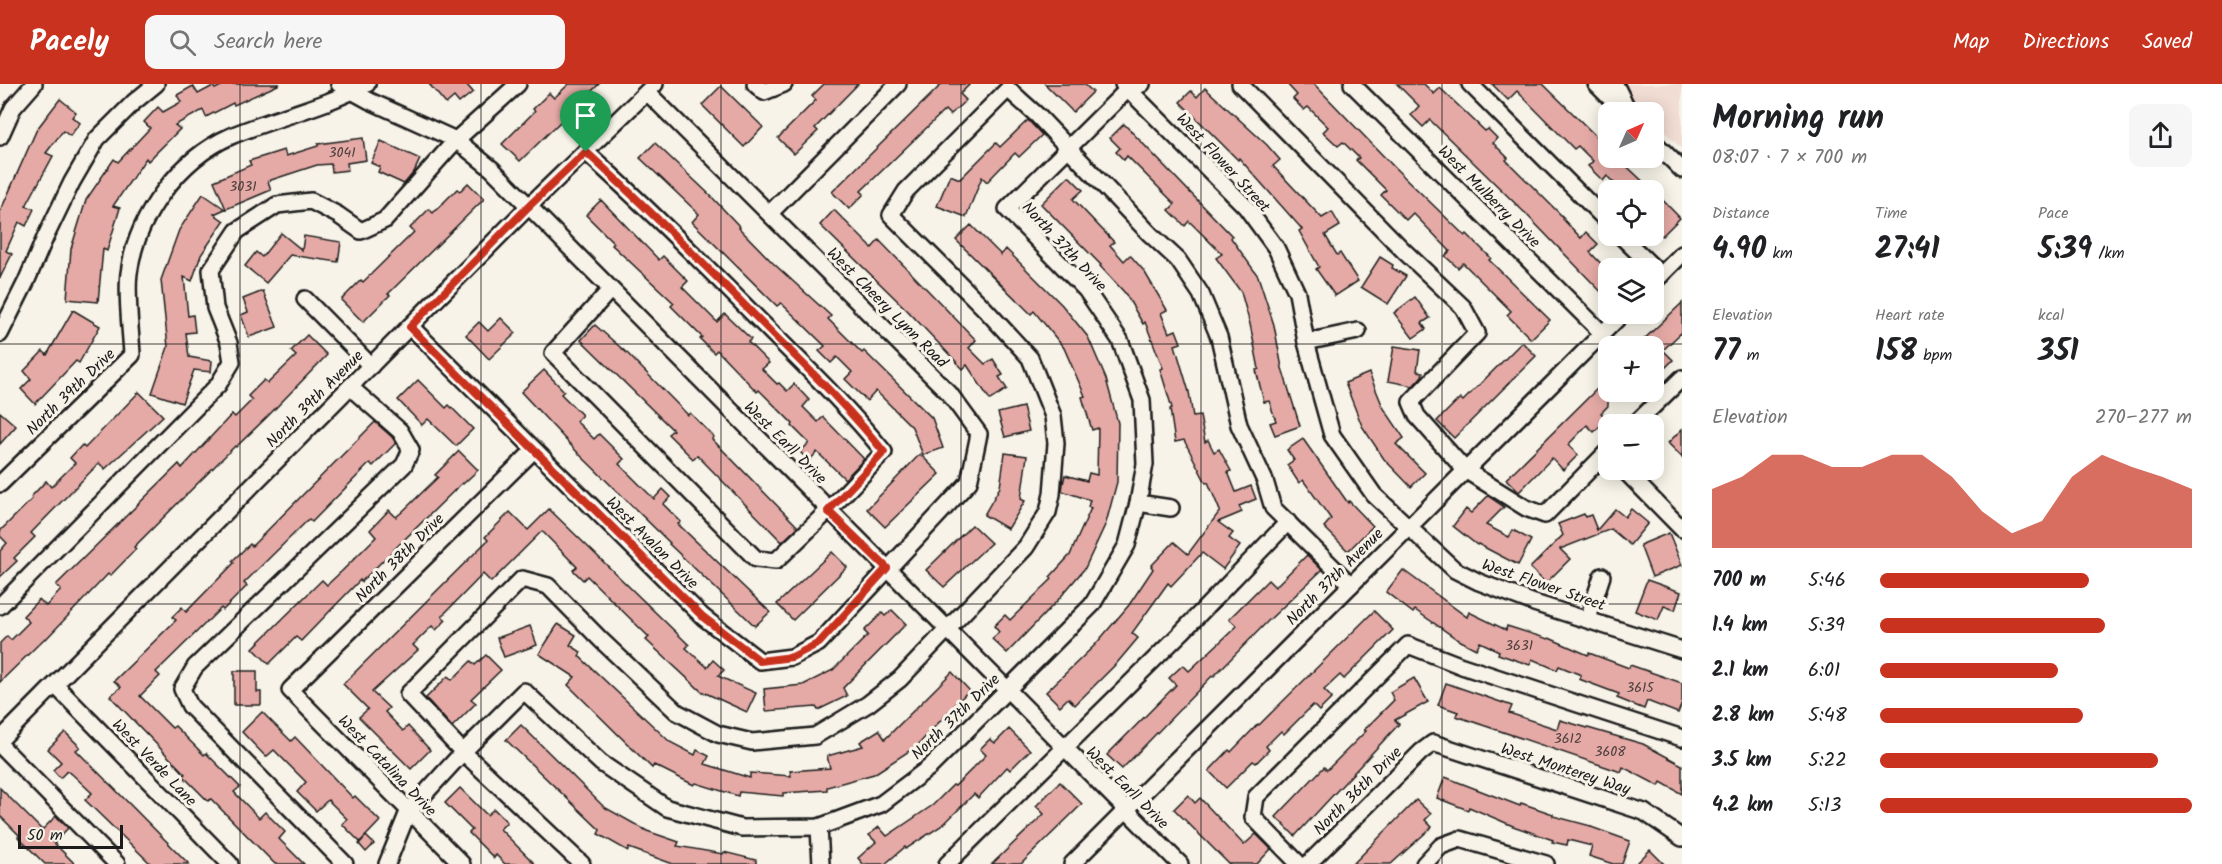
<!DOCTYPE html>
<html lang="en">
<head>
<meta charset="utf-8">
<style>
  :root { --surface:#fff; --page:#f6f6f6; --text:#202124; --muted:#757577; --accent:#c8321e }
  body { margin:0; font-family:Kalam,sans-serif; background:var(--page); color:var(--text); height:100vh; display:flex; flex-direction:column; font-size:22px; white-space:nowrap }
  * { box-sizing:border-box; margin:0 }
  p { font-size:20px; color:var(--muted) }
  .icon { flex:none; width:33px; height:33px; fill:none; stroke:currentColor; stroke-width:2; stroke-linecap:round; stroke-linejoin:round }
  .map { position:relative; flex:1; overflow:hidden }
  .sheet { display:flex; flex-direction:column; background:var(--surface); width:540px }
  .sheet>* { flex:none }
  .needle { width:39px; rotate:45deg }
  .fabs { position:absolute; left:1598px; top:18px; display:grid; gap:12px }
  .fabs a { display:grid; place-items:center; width:66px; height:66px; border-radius:12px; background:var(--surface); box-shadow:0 3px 15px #0003; font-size:30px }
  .scale { position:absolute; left:18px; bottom:15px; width:105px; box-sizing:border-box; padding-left:6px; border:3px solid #1c1c1c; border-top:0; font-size:16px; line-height:21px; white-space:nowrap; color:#1c1c1c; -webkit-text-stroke:4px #f7f3e8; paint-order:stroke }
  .pin { position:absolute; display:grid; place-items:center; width:51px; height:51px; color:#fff; margin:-62px -26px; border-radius:50% 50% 50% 0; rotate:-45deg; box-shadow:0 0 6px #0007 }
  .pin .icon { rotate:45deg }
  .round { display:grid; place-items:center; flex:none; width:63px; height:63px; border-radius:12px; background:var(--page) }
  .headline { display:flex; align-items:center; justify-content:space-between; height:102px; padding:0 30px }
  h1 { font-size:33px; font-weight:800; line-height:45px }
  .figures { display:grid; grid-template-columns:repeat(3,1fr); gap:9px; height:102px; padding:6px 30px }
  .figures div { display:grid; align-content:center }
  .figures b { font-size:30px; font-weight:800 }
  .figures small { font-size:16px; font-weight:400 }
  .figures p { font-size:16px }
  .chart { height:168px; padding:12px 30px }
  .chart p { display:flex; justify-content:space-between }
  .chart svg { width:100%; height:108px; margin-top:6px; fill:var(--accent); opacity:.7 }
  ul { padding:0 30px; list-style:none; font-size:20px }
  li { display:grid; grid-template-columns:96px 72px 1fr; align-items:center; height:45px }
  li i { height:15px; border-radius:8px; background:var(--accent) }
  header { display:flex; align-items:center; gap:36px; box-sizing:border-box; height:84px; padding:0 30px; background:var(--accent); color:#fff }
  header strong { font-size:28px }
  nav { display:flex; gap:33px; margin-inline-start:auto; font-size:21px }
  .search { width:420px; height:54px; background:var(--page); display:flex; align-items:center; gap:15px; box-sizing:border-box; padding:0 21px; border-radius:12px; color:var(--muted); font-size:22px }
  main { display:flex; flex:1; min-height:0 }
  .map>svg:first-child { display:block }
</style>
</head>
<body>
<header>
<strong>Pacely</strong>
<div class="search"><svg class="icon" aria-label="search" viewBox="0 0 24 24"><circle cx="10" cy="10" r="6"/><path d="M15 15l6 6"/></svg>Search here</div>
<nav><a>Map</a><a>Directions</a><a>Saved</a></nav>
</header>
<main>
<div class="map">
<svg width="1682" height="780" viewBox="0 0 1682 780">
  <rect width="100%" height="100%" fill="#f7f3e8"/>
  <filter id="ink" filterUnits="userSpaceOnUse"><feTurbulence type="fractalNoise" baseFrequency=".0167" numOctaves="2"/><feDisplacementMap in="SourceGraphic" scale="12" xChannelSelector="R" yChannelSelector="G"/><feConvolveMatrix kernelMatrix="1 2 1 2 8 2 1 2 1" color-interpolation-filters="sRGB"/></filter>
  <g filter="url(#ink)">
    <path fill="#f2ddd4" d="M1624,0H1682V65L1653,36V28H1645L1635,18Z"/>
    <g fill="#e5aaa6" stroke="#1c1c1c" stroke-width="1.5">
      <path d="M225,0H280L234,21L233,19L206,33L203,26L175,41L180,45L148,77L146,74L113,122L120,124L107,167L103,165L98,218L67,215L71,165L86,116L114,75L118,78L150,44L144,38L158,23L163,28L181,18L177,11L193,2L198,10L213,2L215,5Z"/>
      <path d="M429,0H466L473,8L459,19L454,13L446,20Z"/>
      <path d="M569,0H599L520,77L502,60L535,27L533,25L549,9L554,14Z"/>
      <path d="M824,0H858L815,44L818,47L794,70L778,54L816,16L812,12Z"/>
      <path d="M942,0H970L960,10L966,16L950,31L945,26L861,107L864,110L849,125L832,108Z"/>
      <path d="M1045,0H1084L1093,8L1073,28Z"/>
      <path d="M1287,0H1314L1395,84L1465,152L1467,150L1491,174L1489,176L1550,236L1531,255L1507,231L1511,227L1463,179L1458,184L1445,172L1450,167L1413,129L1406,136L1381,111L1386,106L1356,76L1359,74L1343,58L1338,62L1323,48L1328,43L1308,23L1304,26L1293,15L1297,11Z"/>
      <path d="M1397,0H1424L1434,10L1440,4L1485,47L1488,45L1497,54L1493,59L1508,74L1506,76L1564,134L1563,135L1581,154L1586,148L1598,160L1590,168L1608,187V215L1524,128L1430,36L1423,43L1411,31L1419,22Z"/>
      <path d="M1492,0H1543L1608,64V74H1618L1652,106H1621L1607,92L1603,97L1588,82L1593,77L1578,62L1574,65L1517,7L1508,16Z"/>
      <path d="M721,2L763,43L744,63L702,21Z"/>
      <path d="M1205,4L1267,61L1280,76L1273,82L1322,134L1332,128L1340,142L1325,151L1337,171L1340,169L1358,197L1335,212L1316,185L1319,183L1299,147L1302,145L1239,74L1238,76L1180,18L1191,7L1197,13Z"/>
      <path d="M60,15L76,28L72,33L80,39L70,52L63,47L46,69L53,72L26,122L34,125L26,142L19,138L6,167L12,170L0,194V128L37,45Z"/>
      <path d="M1028,36L1042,51L1019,73L1015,69L987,98L982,93L966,133L937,122L950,91L960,95L996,59L1000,63Z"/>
      <path d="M1124,40L1232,152L1231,154L1258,192L1274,241L1282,284L1300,342L1275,351L1270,339L1276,337L1269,317L1264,318L1256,286L1259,285L1250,240L1241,208L1216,174L1222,170L1189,137L1185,142L1169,126L1175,120L1127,72L1124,76L1116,68L1120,64L1110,54Z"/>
      <path d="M363,54L366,76L347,79L348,86L332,88L331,80L317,81L268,97L271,106L226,125L214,97L251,81L249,77L284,66L286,72L318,62V60Z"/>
      <path d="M381,57L420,75L414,88L404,100L378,88L380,83L371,79Z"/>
      <path d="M655,59L710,111L740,143L739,144L773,179L831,232L828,235L862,269L864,267L932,334L943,364L923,371L912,343L876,307L867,317L845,295L852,288L837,273L831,279L819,267L825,262L781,219L777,222L692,138L699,130L640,74Z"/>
      <path d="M1069,92L1083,106L1073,115L1114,158L1110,161L1124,177L1130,171L1144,187L1167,226L1161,229L1169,249L1176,246L1181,259L1175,261L1189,308L1193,333L1200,332L1205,358L1208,356L1214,368L1219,365L1231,387L1228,388L1236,408L1251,402L1256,415L1239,422L1242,428L1218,438L1233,449L1229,454L1240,462L1223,485L1202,469L1171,502L1168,499L1132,549L1138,554L1117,579L1075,621L1068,614L1060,622L1046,608L1095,561L1129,521L1153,485L1151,482L1174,458L1188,470L1220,427L1208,398L1206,399L1184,356L1175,358L1170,325L1172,324L1160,285L1163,284L1145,238L1143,240L1125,209L1100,182L1101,181L1041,120Z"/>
      <path d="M468,99L484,115L388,210L390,211L363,238L341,216L361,196L363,198L414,148L410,144L429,125L433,129L457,105L460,107Z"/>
      <path d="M1653,106L1680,134L1662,152L1653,143Z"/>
      <path d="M203,110L225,125L214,130L224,137L201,171L192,197L184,193L188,232L193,231L195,248L186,249L189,273L212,277L211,288L194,286L182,319L152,309L168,263L161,196L179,146Z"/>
      <path d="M601,116L659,176L663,172L688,197L682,203L717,238L725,230L751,255L748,258L769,279L762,285L777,300L779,299L787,307L794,300L809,316L803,323L818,338L823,333L864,375L845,395L817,368L809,377L800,368L809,359L792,342L793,340L759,306L757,308L717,266L714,269L700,255L702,253L671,222L674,219L612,161L614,159L586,131Z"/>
      <path d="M834,126L872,164L879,156L976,256L969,264L985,280L993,275L1003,291L999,293L1007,305L990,316L967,281L963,285L907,226L820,141Z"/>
      <path d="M971,141L1001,171L1006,165L1062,221L1088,253L1106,295L1118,339L1117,398L1106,439L1085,484L1058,516L1007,569L992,555L999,548L994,542L1005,531L1010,536L1052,495L1050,493L1070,471L1091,424L1088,423L1090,416L1062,407L1063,400L1065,391L1087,397L1089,389L1097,391L1098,344L1092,346L1082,313L1085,312L1064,264L1034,227L1031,230L956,156Z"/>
      <path d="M281,149L302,166L304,152L341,158L338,178L290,171L266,199L245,182L256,168L262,173Z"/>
      <path d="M1380,173L1393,181L1392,184L1406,192L1388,220L1361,203Z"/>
      <path d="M263,207L277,243L249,253L241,231L248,228L243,215Z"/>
      <path d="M1415,213L1430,234L1422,239L1426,245L1413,254L1394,229Z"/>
      <path d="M1682,219V248L1663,266L1673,276L1659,290L1653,284V262H1637Z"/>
      <path d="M73,226L100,242L79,279L76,277L35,320L21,305L31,295L24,287L43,267L47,271Z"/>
      <path d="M501,234L516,249L489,275L466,251L479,238L488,247Z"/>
      <path d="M595,241L628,270L688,331L690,329L714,353L712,355L798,443L782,458L697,371L693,375L668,350L673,346L581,256Z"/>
      <path d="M307,251L327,271L268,332L236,363L235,362L134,463L136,465L110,492L108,490L46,555L45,554L0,598V559L7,552L11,556L29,538L23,532L39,515L46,522L61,506L56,501L179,380L182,384L232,330L235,333L252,316L248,312L264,296L268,299L296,272L291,267Z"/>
      <path d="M1522,258L1536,272L1454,354L1437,337L1460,314L1463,317Z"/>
      <path d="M1394,262L1420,266L1417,287L1423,288L1422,292L1413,302L1388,297Z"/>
      <path d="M544,286L564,307L561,310L582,331L576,337L594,355L599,350L624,375L619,380L654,415L663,405L671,413L663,420L681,438L678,440L770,528L755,542L669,460L670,459L579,370L521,308Z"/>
      <path d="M1369,289L1383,323L1404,354L1396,360L1425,389L1411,403L1384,375L1362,342L1345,299Z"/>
      <path d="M1608,294V322L1601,329L1607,335L1594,348L1587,341L1568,361L1578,371L1563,386L1552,374L1519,408L1506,395Z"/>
      <path d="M418,296L446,324L449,321L473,345L456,362L428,335L422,341L398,316Z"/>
      <path d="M139,308L163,332L105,385L99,379L31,449L35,453L14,474L17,477L0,493V467L7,459L0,452V447L32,415L31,413L46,397L51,403L75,379L70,374L82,361L85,364Z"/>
      <path d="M1023,323L1029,347L1005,353L998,329Z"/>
      <path d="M0,328L16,342L0,360Z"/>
      <path d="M375,338L392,353L396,359L373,382L370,379L312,438L309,435L244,499L247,502L223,526L221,524L156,588L160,592L140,612L172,644L175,642L204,671L206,669L240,703L234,708L259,734L265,728L285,748L279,755L304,780H275L211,715L208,717L183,692L185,690L110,612L121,603L114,597L176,536L172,533L182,523L186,528L234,479L232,477L250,460L252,462Z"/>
      <path d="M1682,345V373L1668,359Z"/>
      <path d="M1303,355L1348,419L1349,417L1373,442L1348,467L1324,443L1331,435L1303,396L1299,399L1287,381L1294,376L1287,366Z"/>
      <path d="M459,367L478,386L463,400L462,399L361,498L360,496L301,557L296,553L269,580L253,564L322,496L327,501L342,487L376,453L370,446L389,426L396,433L402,428L438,393L435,391Z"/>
      <path d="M1005,369L1027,372L1021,415L1025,417L1008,445L984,431L1000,403Z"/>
      <path d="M920,370L940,390L885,443L867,425Z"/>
      <path d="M1488,412L1504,423L1486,441L1509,453L1513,446L1531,456L1518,481L1478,460L1477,461L1453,442L1466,425L1471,429Z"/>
      <path d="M549,425L689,561L686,564L707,583L713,576L724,586L718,592L756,609L747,628L701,607L646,556L649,553L587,492L583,496L573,486L577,483L542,447L491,498L483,490L442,532L446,536L436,546L432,542L413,561L418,566L372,608L389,624L385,628L403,647L408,642L430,666L411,685L359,633L368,625L343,600L488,456L485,453L510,428L528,446Z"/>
      <path d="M1615,425L1625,433L1631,425L1648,439L1630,461L1611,445L1560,465L1570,475L1546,499L1530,484L1563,451L1558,440L1584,430L1585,433L1591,431L1597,446Z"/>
      <path d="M972,441L991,459L944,503L926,486Z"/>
      <path d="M1669,449L1682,481L1652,493L1640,461Z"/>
      <path d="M832,468L847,483L793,536L777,520Z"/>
      <path d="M1307,471L1322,486L1269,536L1213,593L1212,592L1122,685L1107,671L1176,601L1169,594L1183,581L1189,587L1237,542L1229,535L1268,496L1275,503Z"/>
      <path d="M1403,486L1467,533L1469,528L1506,546L1507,542L1548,555L1549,554L1588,571L1589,569L1629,584L1630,581L1682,599V619L1678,629L1647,617L1644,625L1617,614L1619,610L1579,595L1581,591L1559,582L1557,586L1532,575L1530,581L1498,570L1499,567L1480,558L1476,565L1457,555L1415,526L1413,529L1386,508Z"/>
      <path d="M1647,496L1681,508L1675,526L1664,522L1658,536L1635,527Z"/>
      <path d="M892,526L906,540L843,604L847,612L818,626L816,623L766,627L764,605L803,601L833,586L868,551L864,547L882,529L885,532Z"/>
      <path d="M1374,527L1393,546L1344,595L1340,591L1324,606L1332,614L1319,627L1313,621L1284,650L1281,647L1266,662L1269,666L1256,679L1253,677L1226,704L1209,687L1229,666L1231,668L1258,640L1259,641Z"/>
      <path d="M558,540L576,551L570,561L581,568L579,572L670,658L695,671L697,666L709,672L705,680L750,694V689L791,692L790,687L830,684L827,672L863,662L860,658L879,646L885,655L952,588L969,606L917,662L874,690L827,703V706L783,709V712L739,708L738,712L696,699L694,701L654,681L652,684L568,601L575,593L539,570Z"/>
      <path d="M530,542L537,561L504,573L497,554Z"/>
      <path d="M486,571L501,586L471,615L476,619L452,643L426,614L448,592L452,596L471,577L475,581Z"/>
      <path d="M234,587H257V608H261V621H234Z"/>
      <path d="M1414,594L1428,618L1395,636L1399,640L1295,752L1276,733L1324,683L1327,686L1366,647L1364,646L1394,616L1390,608Z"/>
      <path d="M1446,599L1512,622L1509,629L1557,645L1560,636L1643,660L1682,681V710L1661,698L1659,702L1623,683L1621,688L1456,632L1458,628L1438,621Z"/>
      <path d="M262,628L291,657L295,653L353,714L355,712L380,737L360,758L342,740L347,735L328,716L316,727L297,708L306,698L274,666L266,673L242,648Z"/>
      <path d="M521,641L604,723L647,747L679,758L677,762L723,770L724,768L756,776V780H673L629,764L628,767L598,750L600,746L506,656Z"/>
      <path d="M1009,645L1030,666L1010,686L1007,683L978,714L974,710L944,740L906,765L905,763L885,780H863L858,774L876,758L869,751L879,743L887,752L933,721L953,701L955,702L986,671L980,665L990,655L995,659Z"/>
      <path d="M65,648L80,663L76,666L189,780H151L85,716L92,709L72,690L67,687L60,694L53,686L61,678L48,665Z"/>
      <path d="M1445,693L1520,722L1521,719L1553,730V732L1591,742V743L1630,757L1622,780H1613L1589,772L1592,762L1568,756L1567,761L1552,758L1553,756L1513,742L1469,723L1468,726L1437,714Z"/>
      <path d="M1060,698L1082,720L1021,780H992L1044,730L1036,722Z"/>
      <path d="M0,704L42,746L56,732L68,744L54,759L75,780H45L18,753L19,751L0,732Z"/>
      <path d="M460,704L487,731L494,725L507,738L500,745L535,780H505L496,771L494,774L469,749L472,746L445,719Z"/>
      <path d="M1188,711L1195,719L1200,714L1244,761L1256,750L1271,765L1257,780H1229L1174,725Z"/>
      <path d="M1416,716L1431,730L1425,736L1432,743L1391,780H1353Z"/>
      <path d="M366,752L374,760L366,768L359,760Z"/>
      <path d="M1650,766L1664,780H1636Z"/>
    </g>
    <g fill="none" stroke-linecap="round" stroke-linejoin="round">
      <g stroke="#1c1c1c" stroke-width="20">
        <g id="minor">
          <path d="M339,0L370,17L456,56L492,85L1180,780"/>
          <path d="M755,0L764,8L784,0"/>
          <path d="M1123,0L1246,123L1276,164L1297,209L1306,258L1332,351L1374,411L1455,486L1479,498L1534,519L1682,566"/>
          <path d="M1240,0L1404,167L1463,223L1477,249L1411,318L1417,332L1465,386L1526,424L1545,431L1608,367"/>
          <path d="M1352,0L1602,249"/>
          <path d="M1470,0L1608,138"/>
          <path d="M1596,0L1624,28"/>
          <path d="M1615,0L1628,26"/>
          <path d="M0,53L13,24L34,0"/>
          <path d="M1653,57L1682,86"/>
          <path d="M586,68C647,123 705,181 762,239C804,281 847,322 884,368L828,427L776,477L756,475L553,269L610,206"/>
          <path d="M770,129L898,0"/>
          <path d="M1621,152L1661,191"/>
          <path d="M1653,199L1682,170"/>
          <path d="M305,215L371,282"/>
          <path d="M410,242L703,533L760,577L792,573L819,559L969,398L979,350L949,309L647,8"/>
          <path d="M0,250L26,198L45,154L72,98L97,55L134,18L156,0"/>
          <path d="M1306,258L1358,247"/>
          <path d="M1635,340L1682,294"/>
          <path d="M1624,386L1682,445"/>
          <path d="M0,400L132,271C131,248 126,212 129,189C136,133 179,75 231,52C276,33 322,24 367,0"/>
          <path d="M1138,419L1171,424"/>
          <path d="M0,522L218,301L232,278L229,259L215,224L211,186L237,147L277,121L311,117L338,131L361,147L385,136L456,56L518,0"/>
          <path d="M1588,535L1602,492"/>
          <path d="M55,601L230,780"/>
          <path d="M0,656L528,123L655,0"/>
          <path d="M0,661L117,780"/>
          <path d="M819,743L821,780"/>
          <path d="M345,780L190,622L182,605L195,583L404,381L411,366L400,347L350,303"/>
          <path d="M387,780L408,728L463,668L524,607L601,679L667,724L742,744L819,743L881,720L930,683L1092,521L1127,461L1138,419L1145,380L1142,316L1120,256L1086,206L1007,125L1128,5L1142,0"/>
          <path d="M462,780L290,606L534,366"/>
          <path d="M582,780L463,668L408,610L522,495L548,502L601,556L677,628L718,650L752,658L815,652L868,620L900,595L1026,463L1048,428L1052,410L1056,359L1053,332L1030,274L984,224L891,131L906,107L1008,5L1038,32L1150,150L1178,176L1201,210L1219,253L1239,341L1265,397L1273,424L1351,501"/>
          <path d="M947,780L1182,548L1288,438"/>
          <path d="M1072,780L1622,230"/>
          <path d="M1299,780L1253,733L1256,713L1408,561L1462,582L1682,654"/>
          <path d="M1308,780L1421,668L1433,659L1644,728L1682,754"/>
          <path d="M1424,780L1441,762L1460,755L1546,780"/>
        </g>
      </g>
      <use href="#minor" stroke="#f7f3e8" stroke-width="15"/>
    </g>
  </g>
  <g fill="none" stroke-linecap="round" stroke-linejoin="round" filter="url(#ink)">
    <g stroke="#fff" stroke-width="12">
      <path id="route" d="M586,68C649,125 709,185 769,246C808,285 849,324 884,368L828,427L887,484L819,559L792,573L760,577L703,533L410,243L528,123Z"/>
    </g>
    <use href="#route" stroke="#c8321e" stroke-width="8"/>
  </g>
  <path fill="none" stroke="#1c1c1c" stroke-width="1.5" stroke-opacity="0.55" d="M240,0V780M481,0V780M721,0V780M961,0V780M1201,0V780M1442,0V780M0,260H1682M0,520H1682"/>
  <g text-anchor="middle" stroke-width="6" stroke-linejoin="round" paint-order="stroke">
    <g font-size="14" fill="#4e403e">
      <text x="342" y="73">3041</text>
      <text x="243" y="107">3031</text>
      <text x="1519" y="566">3631</text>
      <text x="1640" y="608">3615</text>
      <text x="1568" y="659">3612</text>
      <text x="1610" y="672">3608</text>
    </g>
    <g font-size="16" fill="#1c1c1c" stroke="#f7f3e8">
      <text transform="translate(1224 78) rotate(47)" y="6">West Flower Street</text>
      <text transform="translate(1490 112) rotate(45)" y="6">West Mulberry Drive</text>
      <text transform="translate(1065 162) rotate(47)" y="6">North 37th Drive</text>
      <text transform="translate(888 223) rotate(45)" y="6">West Cheery Lynn Road</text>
      <text transform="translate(70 307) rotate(-44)" y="6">North 39th Drive</text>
      <text transform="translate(314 314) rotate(-45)" y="6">North 39th Avenue</text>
      <text transform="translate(786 358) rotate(45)" y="6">West Earll Drive</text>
      <text transform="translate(653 458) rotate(45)" y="6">West Avalon Drive</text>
      <text transform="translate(399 473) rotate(-45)" y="6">North 38th Drive</text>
      <text transform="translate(1334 492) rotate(-45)" y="6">North 37th Avenue</text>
      <text transform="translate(1544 500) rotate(19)" y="6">West Flower Street</text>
      <text transform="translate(955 632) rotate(-44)" y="6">North 37th Drive</text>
      <text transform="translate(155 678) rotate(46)" y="6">West Verde Lane</text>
      <text transform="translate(388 681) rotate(46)" y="6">West Catalina Drive</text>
      <text transform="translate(1566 684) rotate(18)" y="6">West Monterey Way</text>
      <text transform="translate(1128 703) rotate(45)" y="6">West Earll Drive</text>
      <text transform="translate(1357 706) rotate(-45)" y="6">North 36th Drive</text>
    </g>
  </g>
</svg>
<div class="fabs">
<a><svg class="needle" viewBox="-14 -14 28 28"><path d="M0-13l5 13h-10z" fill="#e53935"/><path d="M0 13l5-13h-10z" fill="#757577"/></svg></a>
<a><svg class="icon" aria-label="locate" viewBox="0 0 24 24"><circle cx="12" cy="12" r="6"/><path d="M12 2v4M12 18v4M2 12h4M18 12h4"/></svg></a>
<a><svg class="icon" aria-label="layers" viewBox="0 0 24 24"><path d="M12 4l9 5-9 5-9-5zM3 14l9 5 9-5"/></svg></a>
<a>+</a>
<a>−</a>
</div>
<div class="scale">50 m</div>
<div class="pin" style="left:586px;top:68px;background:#1e9e55"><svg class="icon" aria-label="arrive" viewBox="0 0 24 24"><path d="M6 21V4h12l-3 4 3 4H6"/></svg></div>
</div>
<section class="sheet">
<div class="headline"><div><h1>Morning run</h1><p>08:07 · 7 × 700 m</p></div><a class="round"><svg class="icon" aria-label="share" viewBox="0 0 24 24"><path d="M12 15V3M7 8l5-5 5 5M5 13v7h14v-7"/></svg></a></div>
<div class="figures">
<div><p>Distance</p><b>4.90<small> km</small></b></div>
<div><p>Time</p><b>27:41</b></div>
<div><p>Pace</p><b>5:39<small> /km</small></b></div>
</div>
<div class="figures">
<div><p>Elevation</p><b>77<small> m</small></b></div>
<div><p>Heart rate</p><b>158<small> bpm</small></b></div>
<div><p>kcal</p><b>351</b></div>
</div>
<div class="chart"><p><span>Elevation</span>270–277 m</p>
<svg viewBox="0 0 160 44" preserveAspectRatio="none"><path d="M0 44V20L10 15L20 6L30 6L40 11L50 11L60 6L70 6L80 15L90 29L100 38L110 33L120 15L130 6L140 11L150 15L160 20V44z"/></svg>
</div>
<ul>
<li><b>700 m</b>5:46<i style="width:67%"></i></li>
<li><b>1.4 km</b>5:39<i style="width:72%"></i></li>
<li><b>2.1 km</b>6:01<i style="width:57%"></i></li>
<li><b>2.8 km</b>5:48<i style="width:65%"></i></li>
<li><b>3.5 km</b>5:22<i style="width:89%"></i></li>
<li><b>4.2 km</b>5:13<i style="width:100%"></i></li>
</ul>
</section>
</main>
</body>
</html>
